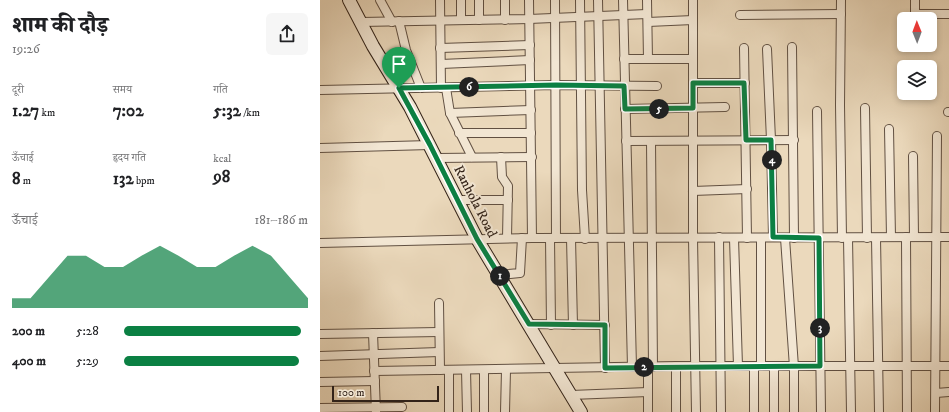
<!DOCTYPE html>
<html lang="hi">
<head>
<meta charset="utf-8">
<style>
  :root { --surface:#fff; --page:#f6f6f6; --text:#202124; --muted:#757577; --accent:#0b8043 }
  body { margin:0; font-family:"IM FELL DW Pica","Noto Serif Devanagari",serif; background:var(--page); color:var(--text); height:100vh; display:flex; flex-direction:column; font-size:15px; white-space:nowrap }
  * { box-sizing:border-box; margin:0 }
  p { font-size:13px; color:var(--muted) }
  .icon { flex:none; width:22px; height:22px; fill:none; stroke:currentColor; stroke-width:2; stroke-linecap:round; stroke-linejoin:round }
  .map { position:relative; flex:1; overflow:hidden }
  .panel { display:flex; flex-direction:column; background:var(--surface); width:320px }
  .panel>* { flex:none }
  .needle { width:26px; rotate:359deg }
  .buttons { position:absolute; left:577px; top:12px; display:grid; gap:8px }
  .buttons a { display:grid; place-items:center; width:40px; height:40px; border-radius:6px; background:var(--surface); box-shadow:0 2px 6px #0003; font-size:20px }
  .scale { position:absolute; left:12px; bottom:10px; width:107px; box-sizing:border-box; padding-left:4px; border:2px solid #332319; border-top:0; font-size:11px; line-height:14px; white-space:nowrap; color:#332319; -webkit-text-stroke:3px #f2e6d3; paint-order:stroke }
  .pin { position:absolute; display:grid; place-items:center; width:34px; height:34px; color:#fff; margin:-41px -17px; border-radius:50% 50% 50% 0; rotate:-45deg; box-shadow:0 0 4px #0007 }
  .pin .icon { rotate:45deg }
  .km { position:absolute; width:20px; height:20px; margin:-10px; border-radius:50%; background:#222; color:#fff; font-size:11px; line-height:20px; text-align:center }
  .round { display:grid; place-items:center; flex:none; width:42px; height:42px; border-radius:6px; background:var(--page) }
  .overview { display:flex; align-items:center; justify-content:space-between; height:68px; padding:0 12px }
  h1 { font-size:22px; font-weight:800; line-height:30px }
  .figures { display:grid; grid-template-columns:repeat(3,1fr); gap:6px; height:68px; padding:4px 12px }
  .figures div { display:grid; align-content:center }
  .figures b { font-size:17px; font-weight:800 }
  .figures small { font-size:11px; font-weight:400 }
  .figures p { font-size:11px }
  .chart { height:112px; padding:8px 12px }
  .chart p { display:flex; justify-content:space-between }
  .chart svg { width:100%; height:72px; margin-top:4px; fill:var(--accent); opacity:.7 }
  ul { padding:0 12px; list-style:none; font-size:13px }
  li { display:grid; grid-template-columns:64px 48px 1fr; align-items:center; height:30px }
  li i { height:10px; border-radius:5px; background:var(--accent) }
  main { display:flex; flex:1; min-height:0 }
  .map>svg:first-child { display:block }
</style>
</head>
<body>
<main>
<section class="panel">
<div class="overview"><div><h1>शाम की दौड़</h1><p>19:26</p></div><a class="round"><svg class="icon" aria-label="share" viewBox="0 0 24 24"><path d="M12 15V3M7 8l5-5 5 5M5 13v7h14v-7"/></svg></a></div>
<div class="figures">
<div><p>दूरी</p><b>1.27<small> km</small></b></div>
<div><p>समय</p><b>7:02</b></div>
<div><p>गति</p><b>5:32<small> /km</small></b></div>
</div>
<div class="figures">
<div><p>ऊँचाई</p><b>8<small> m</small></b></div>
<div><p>हृदय गति</p><b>132<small> bpm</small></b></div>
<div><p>kcal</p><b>98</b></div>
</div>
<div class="chart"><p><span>ऊँचाई</span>181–186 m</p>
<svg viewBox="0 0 160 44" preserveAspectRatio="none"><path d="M0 44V38L10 38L20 25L30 12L40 12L50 19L60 19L70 12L80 6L90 12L100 19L110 19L120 12L130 6L140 12L150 25L160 38V44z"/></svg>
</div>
<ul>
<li><b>200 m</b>5:28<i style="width:96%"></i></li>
<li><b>400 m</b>5:29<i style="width:95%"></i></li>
</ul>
</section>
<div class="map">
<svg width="629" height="412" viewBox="0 0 629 412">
  <rect width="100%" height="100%" fill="#ebd9bc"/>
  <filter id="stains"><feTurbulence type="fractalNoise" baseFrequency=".005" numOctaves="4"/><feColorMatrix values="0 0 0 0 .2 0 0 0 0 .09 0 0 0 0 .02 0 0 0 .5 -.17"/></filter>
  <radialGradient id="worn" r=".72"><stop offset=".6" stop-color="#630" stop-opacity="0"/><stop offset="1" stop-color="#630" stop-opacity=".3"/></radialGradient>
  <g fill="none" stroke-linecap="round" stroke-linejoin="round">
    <g stroke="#615042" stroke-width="10">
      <g id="street">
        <path d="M60,0L72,22"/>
        <path d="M120,0L121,88"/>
        <path d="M141,0V20"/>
        <path d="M159,0V20"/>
        <path d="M185,0V20"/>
        <path d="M209,0L212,238"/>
        <path d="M235,0L236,238"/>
        <path d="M260,0L262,190L265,239"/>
        <path d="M278,0L285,368"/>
        <path d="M303,0L312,367"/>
        <path d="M327,0L328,59"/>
        <path d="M373,0V238L376,412"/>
        <path d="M521,0L520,105L522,238"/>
        <path d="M595,0V14H629"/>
        <path d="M420,15L521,14"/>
        <path d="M79,21L86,50L101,88"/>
        <path d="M41,22L209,19L327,14"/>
        <path d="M328,22L373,20"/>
        <path d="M472,47L474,238"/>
        <path d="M120,48L210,45"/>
        <path d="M424,48L427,238"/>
        <path d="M447,49L451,140L453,237"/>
        <path d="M304,59H373"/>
        <path d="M121,64L210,60"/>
        <path d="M373,83H425"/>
        <path d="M126,88L130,113L152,157"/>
        <path d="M0,90L236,85L337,86"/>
        <path d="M545,108L547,238"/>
        <path d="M305,109L405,107"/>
        <path d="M497,111L501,412"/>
        <path d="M628,112H629"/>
        <path d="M130,113L211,110"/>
        <path d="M569,129L571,237"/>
        <path d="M139,133H211"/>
        <path d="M306,141L474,140"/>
        <path d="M331,141L333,367"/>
        <path d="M0,148L110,145"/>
        <path d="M593,156L594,237"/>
        <path d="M181,157L182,177L188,186L187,238"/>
        <path d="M117,158L212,157"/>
        <path d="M373,191L427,189"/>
        <path d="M138,200H188"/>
        <path d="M399,237L401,412"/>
        <path d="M586,237L587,412"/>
        <path d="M230,238L231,325"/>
        <path d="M251,238L253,325"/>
        <path d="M414,238L418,366"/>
        <path d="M465,238L474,367V412"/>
        <path d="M528,238L531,412"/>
        <path d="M556,238L559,412"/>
        <path d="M0,243L212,238L629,237"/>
        <path d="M179,275L200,273L202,238"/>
        <path d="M119,303L120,370"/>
        <path d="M209,324L285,325"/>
        <path d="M53,333L56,412"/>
        <path d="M0,334L119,332"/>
        <path d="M0,356L119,352"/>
        <path d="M356,366V412"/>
        <path d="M434,366V412"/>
        <path d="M441,366V238"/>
        <path d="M454,366V412"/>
        <path d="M328,367V412"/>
        <path d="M146,370L147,412"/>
        <path d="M164,370V412"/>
        <path d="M54,371L356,366H629"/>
        <path d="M0,382L55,381"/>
        <path d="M616,393L629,392"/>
        <path d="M251,395L328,392"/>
        <path d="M0,408L82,407"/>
        <path d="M129,412V370"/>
        <path d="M185,412L186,370"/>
        <path d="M615,412L617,136"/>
      </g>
    </g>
    <g stroke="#332319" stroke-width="14">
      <path id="secondary" d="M29,0L53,46L90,107L157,239L261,412"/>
    </g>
    <use href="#street" stroke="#f2e6d3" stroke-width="8"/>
    <use href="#secondary" stroke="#f2e6d3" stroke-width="12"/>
  </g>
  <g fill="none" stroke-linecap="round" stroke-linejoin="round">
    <g stroke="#fff" stroke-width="8">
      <path id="route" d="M373,83H424L426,140H451L453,237L499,238L500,366L285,368V325L209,324L157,239L110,145L79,88L236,85L304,86L305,109L373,108Z"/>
    </g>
    <use href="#route" stroke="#0b8043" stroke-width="5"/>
  </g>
  <g text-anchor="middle" stroke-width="4" stroke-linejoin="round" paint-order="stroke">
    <g font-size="14" fill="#332319" stroke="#f2e6d3">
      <text transform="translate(156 201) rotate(63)" y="5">Ranhola Road</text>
    </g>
  </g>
  <rect width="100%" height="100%" filter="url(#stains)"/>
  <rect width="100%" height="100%" fill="url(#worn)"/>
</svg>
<div class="buttons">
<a><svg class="needle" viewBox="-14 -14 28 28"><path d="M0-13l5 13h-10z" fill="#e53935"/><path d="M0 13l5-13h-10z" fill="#757577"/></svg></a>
<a><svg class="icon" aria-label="layers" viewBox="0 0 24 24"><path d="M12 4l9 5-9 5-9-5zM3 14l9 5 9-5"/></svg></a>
</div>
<div class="scale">100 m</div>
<div class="pin" style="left:79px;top:88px;background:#1e9e55"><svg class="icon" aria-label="arrive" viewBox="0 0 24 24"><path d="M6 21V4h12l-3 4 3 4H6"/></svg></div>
<b class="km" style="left:180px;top:276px">1</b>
<b class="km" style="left:324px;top:367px">2</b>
<b class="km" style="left:500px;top:328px">3</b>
<b class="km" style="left:452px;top:160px">4</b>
<b class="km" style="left:339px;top:109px">5</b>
<b class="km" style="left:149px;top:87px">6</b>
</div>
</main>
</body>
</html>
